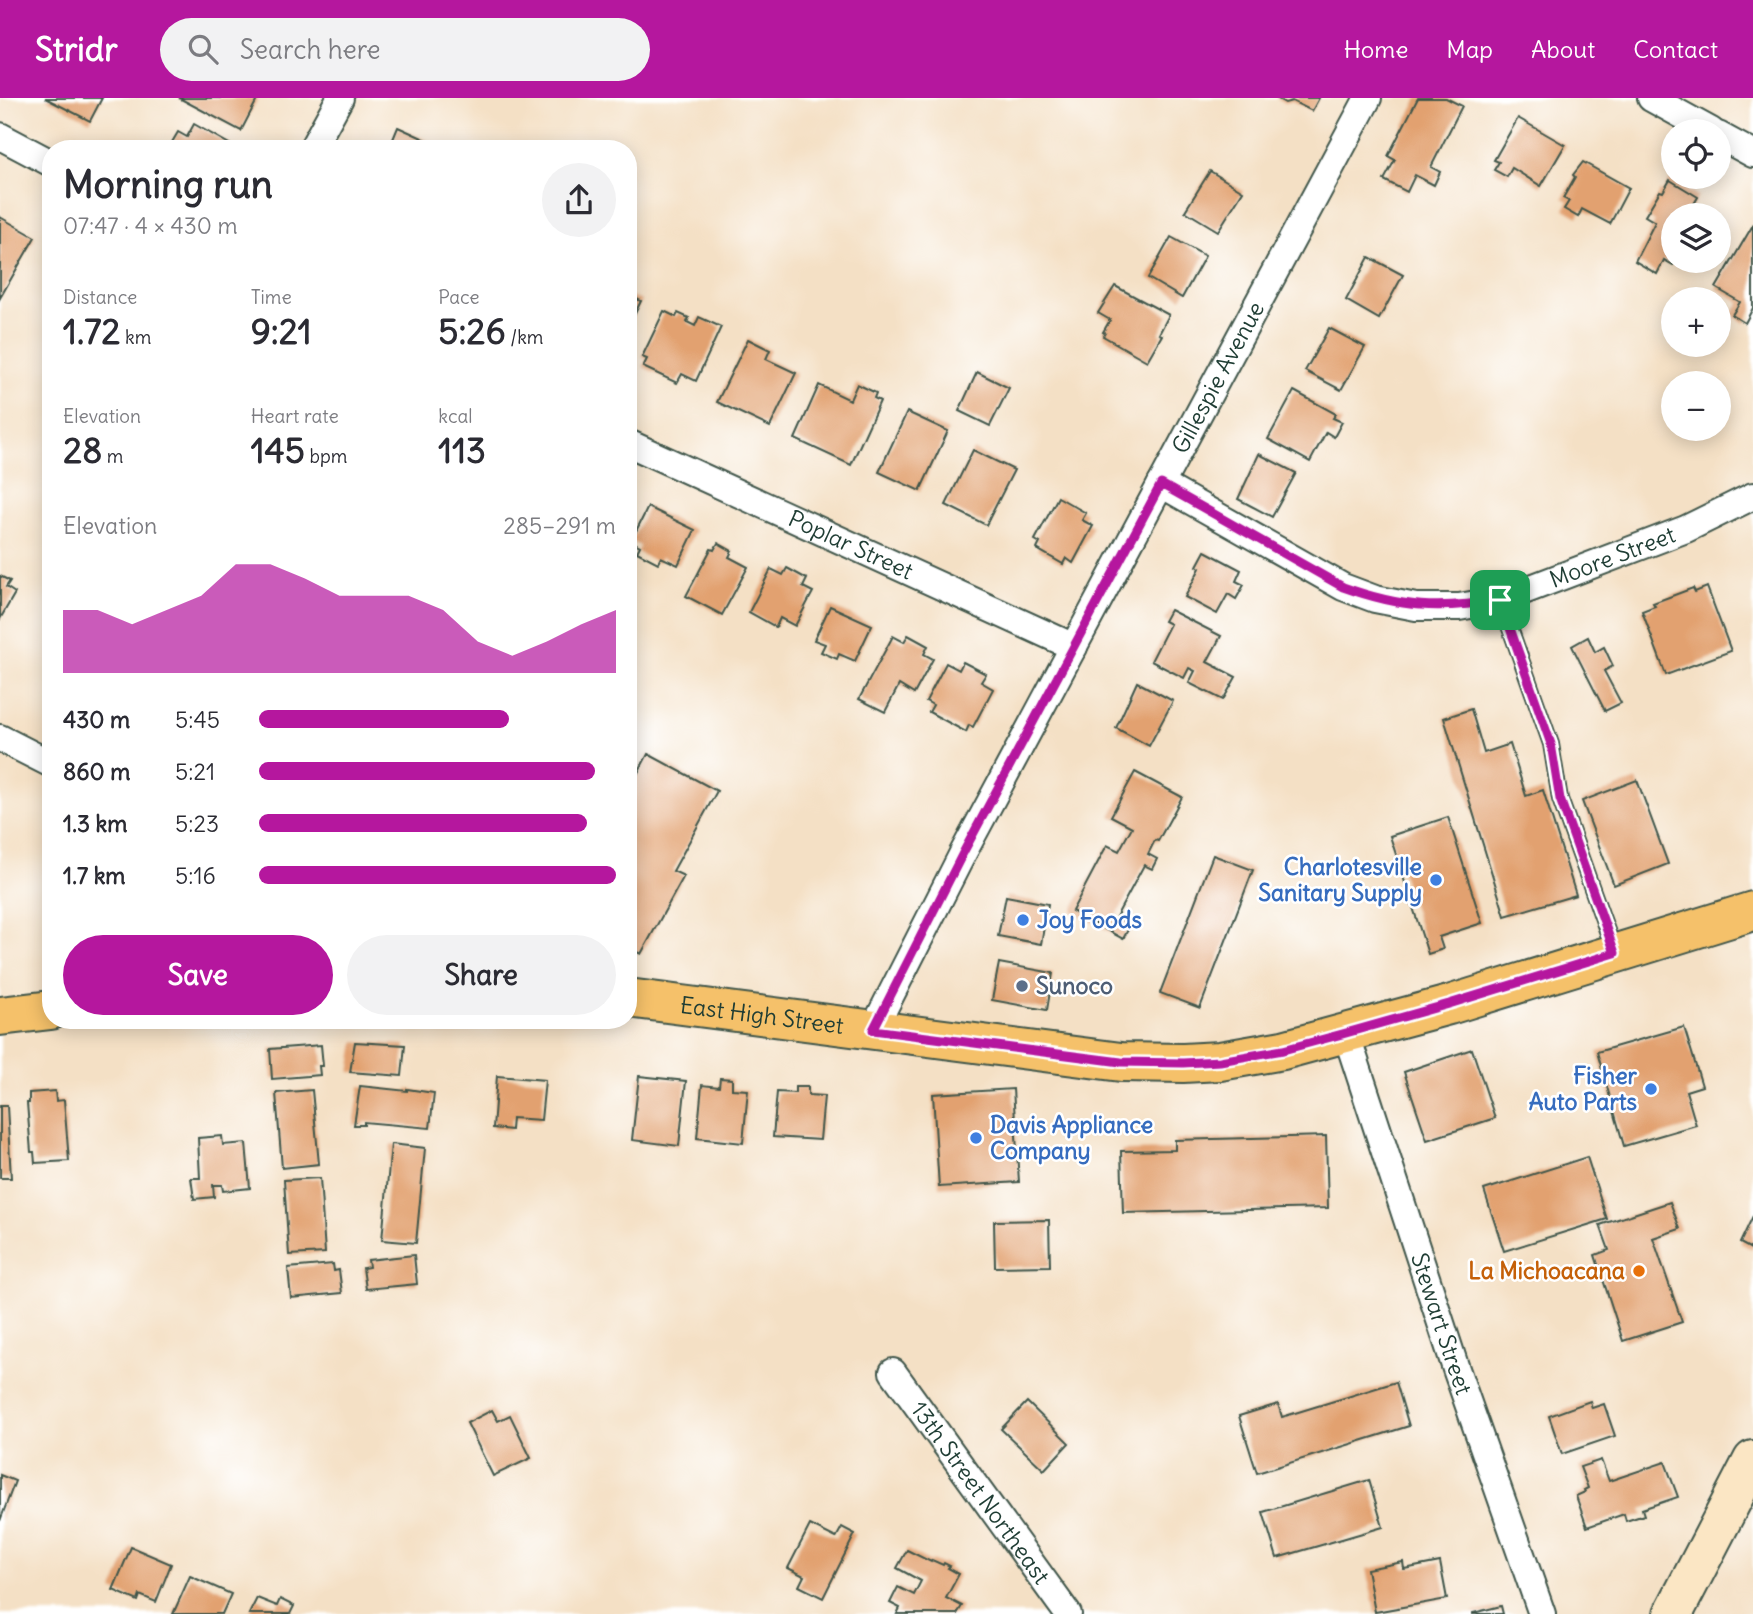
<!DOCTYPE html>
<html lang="en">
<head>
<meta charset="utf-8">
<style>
  :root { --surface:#fff; --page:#f2f2f3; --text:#2b2b33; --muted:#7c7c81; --accent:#b5179e }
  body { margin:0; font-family:Delius,sans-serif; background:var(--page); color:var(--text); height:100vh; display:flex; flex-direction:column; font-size:26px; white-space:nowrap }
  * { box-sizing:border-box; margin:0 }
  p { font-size:23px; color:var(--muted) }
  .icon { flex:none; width:38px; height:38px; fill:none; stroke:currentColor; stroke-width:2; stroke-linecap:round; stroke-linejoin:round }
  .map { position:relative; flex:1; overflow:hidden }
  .panel { position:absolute; left:42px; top:42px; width:595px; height:889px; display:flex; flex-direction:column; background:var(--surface); border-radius:28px; box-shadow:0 4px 18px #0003 }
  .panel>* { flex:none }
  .buttons { position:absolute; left:1661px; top:21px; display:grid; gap:14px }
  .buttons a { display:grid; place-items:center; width:70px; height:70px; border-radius:50%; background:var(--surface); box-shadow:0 4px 18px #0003; font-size:35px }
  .pin { position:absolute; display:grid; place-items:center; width:60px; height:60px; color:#fff; margin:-30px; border-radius:14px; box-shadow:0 4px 10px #0006 }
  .round { display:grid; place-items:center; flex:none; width:74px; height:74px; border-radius:37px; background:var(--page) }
  .headline { display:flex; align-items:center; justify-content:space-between; height:119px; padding:0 21px }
  h1 { font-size:38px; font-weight:800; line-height:52px }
  .figures { display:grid; grid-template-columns:repeat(3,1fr); gap:10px; height:119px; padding:7px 21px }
  .figures div { display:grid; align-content:center }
  .figures b { font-size:35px; font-weight:800 }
  .figures small { font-size:19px; font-weight:400 }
  .figures p { font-size:19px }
  .chart { height:196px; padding:14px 21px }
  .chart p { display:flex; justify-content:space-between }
  .chart svg { width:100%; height:126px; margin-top:7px; fill:var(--accent); opacity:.7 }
  .primary-button { display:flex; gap:14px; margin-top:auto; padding:14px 21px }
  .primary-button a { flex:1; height:80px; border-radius:42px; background:var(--accent); color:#fff; font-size:28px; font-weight:800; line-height:80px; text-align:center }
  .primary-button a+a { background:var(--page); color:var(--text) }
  ul { padding:0 21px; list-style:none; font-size:23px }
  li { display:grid; grid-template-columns:112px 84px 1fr; align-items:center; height:52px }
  li i { height:18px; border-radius:9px; background:var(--accent) }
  header { display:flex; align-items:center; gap:42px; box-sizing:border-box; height:98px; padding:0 35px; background:var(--accent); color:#fff }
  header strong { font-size:33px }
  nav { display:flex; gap:38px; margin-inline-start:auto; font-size:24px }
  .search { width:490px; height:63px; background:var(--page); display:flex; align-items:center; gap:18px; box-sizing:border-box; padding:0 24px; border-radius:38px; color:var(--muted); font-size:26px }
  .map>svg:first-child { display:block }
</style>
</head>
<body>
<header>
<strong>Stridr</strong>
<div class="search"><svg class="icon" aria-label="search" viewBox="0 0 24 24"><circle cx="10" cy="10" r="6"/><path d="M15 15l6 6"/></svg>Search here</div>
<nav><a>Home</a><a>Map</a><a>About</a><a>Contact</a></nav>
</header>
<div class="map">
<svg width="1753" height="1516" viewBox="0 0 1753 1516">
  <rect width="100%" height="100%" fill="#fff"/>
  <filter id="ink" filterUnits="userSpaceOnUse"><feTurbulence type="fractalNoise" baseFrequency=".0143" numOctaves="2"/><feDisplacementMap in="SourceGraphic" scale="14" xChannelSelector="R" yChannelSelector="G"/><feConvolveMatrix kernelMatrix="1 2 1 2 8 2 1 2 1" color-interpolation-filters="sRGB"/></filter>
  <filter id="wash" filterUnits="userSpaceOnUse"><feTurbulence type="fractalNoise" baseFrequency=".00686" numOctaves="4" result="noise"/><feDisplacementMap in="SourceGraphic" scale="28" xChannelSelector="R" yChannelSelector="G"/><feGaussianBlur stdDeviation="1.57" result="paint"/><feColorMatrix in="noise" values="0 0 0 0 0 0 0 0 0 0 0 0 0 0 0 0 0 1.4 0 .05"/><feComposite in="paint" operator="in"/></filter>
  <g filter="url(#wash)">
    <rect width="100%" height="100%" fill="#f4e0c5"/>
    <g id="blocks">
      <g fill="#e2a16f">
        <path d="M45,0H102L90,23Z"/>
        <path d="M179,0H258L241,33Z"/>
        <path d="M1276,0H1319L1312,13L1292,3L1285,5Z"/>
        <path d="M1418,0H1446L1462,8L1431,69L1440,74L1434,87L1415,77L1407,94L1384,82L1395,62L1388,58Z"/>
        <path d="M1518,20L1565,47L1541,88L1512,70L1507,79L1494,72L1499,64L1494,62Z"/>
        <path d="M194,26L238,51H179L171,46L178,34L187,39Z"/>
        <path d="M398,29L440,48L439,51H389Z"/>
        <path d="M1583,64L1629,90L1610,126L1582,111L1578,119L1564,111L1569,103L1563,100L1575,79L1573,77Z"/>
        <path d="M1210,73L1243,93L1218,133L1185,113Z"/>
        <path d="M1670,82L1698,99L1691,111L1694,112L1691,117H1673V163H1676L1673,167L1664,162L1657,176L1635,163L1655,124L1645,118L1660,93L1663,94Z"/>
        <path d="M0,119L35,139L0,200Z"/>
        <path d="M1753,127V210L1745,225L1732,217L1740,204L1716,190Z"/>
        <path d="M1171,139L1205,158L1182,200L1148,180Z"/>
        <path d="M1369,159L1403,177L1379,221L1346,202Z"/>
        <path d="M1115,188L1169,217L1159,236L1162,237L1147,263L1103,238L1105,235L1103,234L1110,222L1098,215Z"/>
        <path d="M628,197L641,203L628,230Z"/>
        <path d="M664,213L676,219L678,215L689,220L687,224L695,228L699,219L721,229L696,283L682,276L677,285L643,269L647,261L642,259Z"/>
        <path d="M1329,230L1365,249L1341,292L1305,273Z"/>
        <path d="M748,241L770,252L766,261L796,275L770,329L717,304Z"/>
        <path d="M977,274L1009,290L990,328L959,313Z"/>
        <path d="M857,286L876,295L874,300L880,303L851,367L795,341L819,287L850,302Z"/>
        <path d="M1294,293L1336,316L1333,320L1342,324L1334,339L1326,334L1310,364L1268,341Z"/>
        <path d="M907,314L948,333L920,393L879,374Z"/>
        <path d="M973,352L1014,372L986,427L946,407Z"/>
        <path d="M1259,356L1296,375L1272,419L1238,401Z"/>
        <path d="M1058,399L1086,415L1082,422L1093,428L1073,465L1066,460L1063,466L1037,451L1040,445L1035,442Z"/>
        <path d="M648,409L695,432L678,467L661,459L658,465L637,454L640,448L631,443Z"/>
        <path d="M718,445L732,453L729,459L748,469L722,517L686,498L711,451L714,452Z"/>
        <path d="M1205,453L1241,472L1236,483L1244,487L1236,501L1228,496L1217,516L1185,499L1200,470L1197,468Z"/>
        <path d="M787,470L807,481L803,489L813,494L795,528L780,520L776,529L749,514L771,471L783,477Z"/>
        <path d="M0,478L10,483L6,489L15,495L0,521Z"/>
        <path d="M1707,489L1731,553L1666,577L1642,513L1655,508L1653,505L1693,490L1695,494Z"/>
        <path d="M830,508L872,527L855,563L839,556L837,561L821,554L825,546L814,542Z"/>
        <path d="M1170,512L1221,538L1207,564L1236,579L1223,602L1189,585L1195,573L1189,570L1184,580L1151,563L1170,526L1164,523Z"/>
        <path d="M908,537L928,548L924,556L933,561L914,596L899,587L885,614L859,601L893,538L904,544Z"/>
        <path d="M1588,539L1595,554L1604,549L1613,568L1604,573L1621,605L1605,613L1572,548Z"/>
        <path d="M963,564L986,576L981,584L993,591L973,629L969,627L966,634L929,614L933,607L926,603L946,565L959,572Z"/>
        <path d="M1137,584L1173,603L1149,648L1116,630Z"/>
        <path d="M1471,611L1484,655L1510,646L1526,698L1543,692L1576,797L1505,818L1444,620Z"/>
        <path d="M648,656L717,693L673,773L684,778L641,856L628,850V693Z"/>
        <path d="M1135,674L1182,699L1158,743L1155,742L1148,756L1157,761L1152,771L1144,767L1116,819L1131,826L1123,841L1072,813L1107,747L1119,753L1132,729L1111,718Z"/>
        <path d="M1637,682L1668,766L1614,787L1582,703Z"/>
        <path d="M1448,719L1482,825L1439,839L1443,851L1428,856L1390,738Z"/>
        <path d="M1213,757L1253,772L1200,910L1160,895Z"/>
        <path d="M1006,798L1048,806L1041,846L998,838Z"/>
        <path d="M999,865L1053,875L1047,912L992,902Z"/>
        <path d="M1684,929L1702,988L1686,993L1696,1027L1624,1048L1597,954Z"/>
        <path d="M355,944L405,947L402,978L350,974Z"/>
        <path d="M321,947L323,968H319L320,977L272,981L270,951Z"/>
        <path d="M1472,951L1495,1020L1427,1042L1404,974Z"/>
        <path d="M497,978L545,982L541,1022L512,1020L511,1032L493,1030Z"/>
        <path d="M639,978L686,983L679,1048L632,1042Z"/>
        <path d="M720,980L732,981V991L748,992L743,1045L697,1040L702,987L719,989Z"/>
        <path d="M360,988L407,993V991L434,995L430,1030L364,1024V1027H354Z"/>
        <path d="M795,989H808V997L824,998L820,1042L773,1039L777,994L795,995Z"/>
        <path d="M1013,991L1019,1084L939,1089L933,996Z"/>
        <path d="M312,992L319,1066L282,1070L276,995Z"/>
        <path d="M55,993L56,1003L64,1002L69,1063L35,1065L34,1054H31L27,1005H29V995Z"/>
        <path d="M0,1008H7L11,1080H0Z"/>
        <path d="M222,1038L223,1047L246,1045L250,1090L223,1093L222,1087H213L214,1099L194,1101L191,1080H200L198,1040Z"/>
        <path d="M1326,1038L1328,1110L1123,1115L1121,1053L1175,1052V1042Z"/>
        <path d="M391,1046L425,1050L416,1145L382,1142Z"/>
        <path d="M1587,1059L1607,1121L1504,1153L1484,1092Z"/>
        <path d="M320,1080L325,1155L289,1157L284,1082Z"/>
        <path d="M1670,1104L1680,1131L1653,1140L1682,1224L1623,1243L1595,1157L1609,1152L1600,1127Z"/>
        <path d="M1753,1118V1152L1740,1145Z"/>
        <path d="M1049,1122L1050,1168L995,1169L994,1123Z"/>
        <path d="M414,1157L417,1186L366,1191L363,1170L369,1169L368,1162Z"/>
        <path d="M333,1166L334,1173L339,1172L342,1195L291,1200L288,1170Z"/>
        <path d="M1396,1284L1409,1328L1257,1375L1239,1318L1278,1306L1282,1319Z"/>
        <path d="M1590,1303L1592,1310L1604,1306L1615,1338L1562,1356L1549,1318Z"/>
        <path d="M1027,1304L1069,1345L1044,1372L1001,1331Z"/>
        <path d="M492,1312L498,1323L510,1317L531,1360L493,1378L467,1325Z"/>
        <path d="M1601,1362L1609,1383L1665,1364L1678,1399L1642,1411L1644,1417L1626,1423L1624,1416L1587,1429L1576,1398L1585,1394L1584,1392L1588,1390L1580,1369Z"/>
        <path d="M0,1377L15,1383L0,1423Z"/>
        <path d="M1369,1382L1383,1429L1277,1460L1263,1414Z"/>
        <path d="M810,1427L836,1440L842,1429L855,1436L823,1500L799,1488L804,1478L788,1470Z"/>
        <path d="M131,1449L171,1466L156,1504L140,1497L138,1503L113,1492Z"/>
        <path d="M907,1452L931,1464L932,1462L943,1467L944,1465L950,1468L948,1470L959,1476L946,1500L962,1508L957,1516H897L900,1510L890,1505L898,1489L914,1497L921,1483L897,1470Z"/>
        <path d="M1403,1464L1404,1471L1440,1464L1447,1501L1375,1514L1367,1471Z"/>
        <path d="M190,1478L231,1496L222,1516H173Z"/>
        <path d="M257,1500L277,1508L280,1501L294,1508L290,1516H249Z"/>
        <path d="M1501,1508L1503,1516H1473V1515Z"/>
      </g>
    </g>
  </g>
  <g filter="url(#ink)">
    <use href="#blocks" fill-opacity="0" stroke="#3f554a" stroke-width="2"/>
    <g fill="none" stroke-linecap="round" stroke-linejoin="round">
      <g stroke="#3f554a" stroke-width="18">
        <path id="lane" d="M1500,502L1551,646L1560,701L1615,855"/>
      </g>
      <g stroke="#3f554a" stroke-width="30">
        <g id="street">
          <path d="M1651,0L1711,33"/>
          <path d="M1718,37L1753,56"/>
          <path d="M0,38L51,65"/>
          <path d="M312,51L340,0"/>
          <path id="s1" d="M628,345L1074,549"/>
          <path id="s2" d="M1161,386L1343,489L1375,501L1416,509H1459L1500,502L1686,431L1753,398"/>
          <path d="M0,640L51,666"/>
          <path id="s3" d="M873,932L963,755L1368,0"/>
          <path id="s4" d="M1346,935L1456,1271L1542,1516"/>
          <path id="s5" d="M893,1274L1068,1516"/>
        </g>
      </g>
      <g stroke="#3f554a" stroke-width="42">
        <path id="secondary" d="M1673,1516L1753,1362"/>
      </g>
      <g stroke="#3f554a" stroke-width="42">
        <g id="primary">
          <path id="s6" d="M628,900L1121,964L1183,965L1220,963L1283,952L1449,907L1753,813"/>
          <path d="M0,918L51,912"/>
        </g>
      </g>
      <use href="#lane" stroke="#fff" stroke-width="14"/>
      <use href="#street" stroke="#fff" stroke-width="26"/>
      <use href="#secondary" stroke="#fbe6c4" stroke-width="38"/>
      <use href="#primary" stroke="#f5c16b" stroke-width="38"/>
    </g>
  </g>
  <g fill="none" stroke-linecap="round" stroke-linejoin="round" filter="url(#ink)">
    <g stroke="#fff" stroke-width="14">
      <path id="route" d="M1161,386L1343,489C1402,510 1439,512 1500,502L1551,646L1560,701L1615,855L1449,906L1346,935L1283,952L1220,963L1183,965L1121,964L873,932L963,755Z"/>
    </g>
    <use href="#route" stroke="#b5179e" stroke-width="9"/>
  </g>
  <g fill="#3f7fe0" stroke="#fff" stroke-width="2.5">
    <circle cx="1436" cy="782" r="7"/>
    <circle cx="1023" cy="822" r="7"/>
    <circle cx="1651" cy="991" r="7"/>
    <circle cx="976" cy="1040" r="7"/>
  </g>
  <circle fill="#5c6f8a" stroke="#fff" stroke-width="2.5" cx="1022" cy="888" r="7"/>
  <circle fill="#e8710a" stroke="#fff" stroke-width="2.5" cx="1639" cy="1173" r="7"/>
  <g text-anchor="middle" stroke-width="5" stroke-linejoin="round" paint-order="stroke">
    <g font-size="23" fill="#1f3d34" stroke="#fff">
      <text dy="8" stroke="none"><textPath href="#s3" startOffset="738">Gillespie Avenue</textPath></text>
      <text dy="8" stroke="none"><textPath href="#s1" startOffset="245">Poplar Street</textPath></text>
      <text dy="8" stroke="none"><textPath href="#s2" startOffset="490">Moore Street</textPath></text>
      <text dy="8" stroke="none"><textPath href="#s6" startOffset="135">East High Street</textPath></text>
      <text dy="8" stroke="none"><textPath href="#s4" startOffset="306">Stewart Street</textPath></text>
      <text dy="8" stroke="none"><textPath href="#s5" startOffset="149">13th Street Northeast</textPath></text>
    </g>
    <g font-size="23" font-weight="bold" fill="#366cbe" stroke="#fff" text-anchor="end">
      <text x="1422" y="777">Charlotesville<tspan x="1422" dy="26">Sanitary Supply</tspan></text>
      <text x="1037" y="830" text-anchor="start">Joy Foods</text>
      <text x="1637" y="986">Fisher<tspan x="1637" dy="26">Auto Parts</tspan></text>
      <text x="990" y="1035" text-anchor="start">Davis Appliance<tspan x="990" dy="26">Company</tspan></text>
    </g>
    <g font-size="23" font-weight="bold" fill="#4e5e75" stroke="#fff" text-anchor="start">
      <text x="1036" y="896">Sunoco</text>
    </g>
    <g font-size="23" font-weight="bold" fill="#c56008" stroke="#fff" text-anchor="end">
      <text x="1625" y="1181">La Michoacana</text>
    </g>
  </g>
</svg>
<div class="buttons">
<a><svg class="icon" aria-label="locate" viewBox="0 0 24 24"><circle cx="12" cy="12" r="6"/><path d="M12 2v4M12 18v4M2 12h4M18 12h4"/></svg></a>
<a><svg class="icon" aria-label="layers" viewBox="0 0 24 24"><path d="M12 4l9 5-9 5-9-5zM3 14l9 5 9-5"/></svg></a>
<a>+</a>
<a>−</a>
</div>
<div class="pin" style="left:1500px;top:502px;background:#1e9e55"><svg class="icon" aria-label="arrive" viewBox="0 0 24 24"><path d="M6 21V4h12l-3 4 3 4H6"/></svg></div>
<section class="panel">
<div class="headline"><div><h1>Morning run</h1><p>07:47 · 4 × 430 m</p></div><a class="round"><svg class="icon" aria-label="share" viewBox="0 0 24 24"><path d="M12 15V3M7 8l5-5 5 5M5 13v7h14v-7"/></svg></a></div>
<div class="figures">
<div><p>Distance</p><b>1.72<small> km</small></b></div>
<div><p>Time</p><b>9:21</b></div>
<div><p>Pace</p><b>5:26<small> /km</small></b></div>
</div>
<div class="figures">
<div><p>Elevation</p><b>28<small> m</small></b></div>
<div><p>Heart rate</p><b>145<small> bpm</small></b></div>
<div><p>kcal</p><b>113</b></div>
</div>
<div class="chart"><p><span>Elevation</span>285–291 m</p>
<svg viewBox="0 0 160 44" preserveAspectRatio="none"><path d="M0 44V22L10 22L20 27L30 22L40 17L50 6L60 6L70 11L80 17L90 17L100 17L110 22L120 33L130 38L140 33L150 27L160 22V44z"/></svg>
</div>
<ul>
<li><b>430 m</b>5:45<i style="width:70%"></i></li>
<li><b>860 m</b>5:21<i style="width:94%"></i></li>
<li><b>1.3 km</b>5:23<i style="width:92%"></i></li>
<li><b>1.7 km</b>5:16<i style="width:100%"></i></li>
</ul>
<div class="primary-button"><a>Save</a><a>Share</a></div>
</section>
</div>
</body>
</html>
